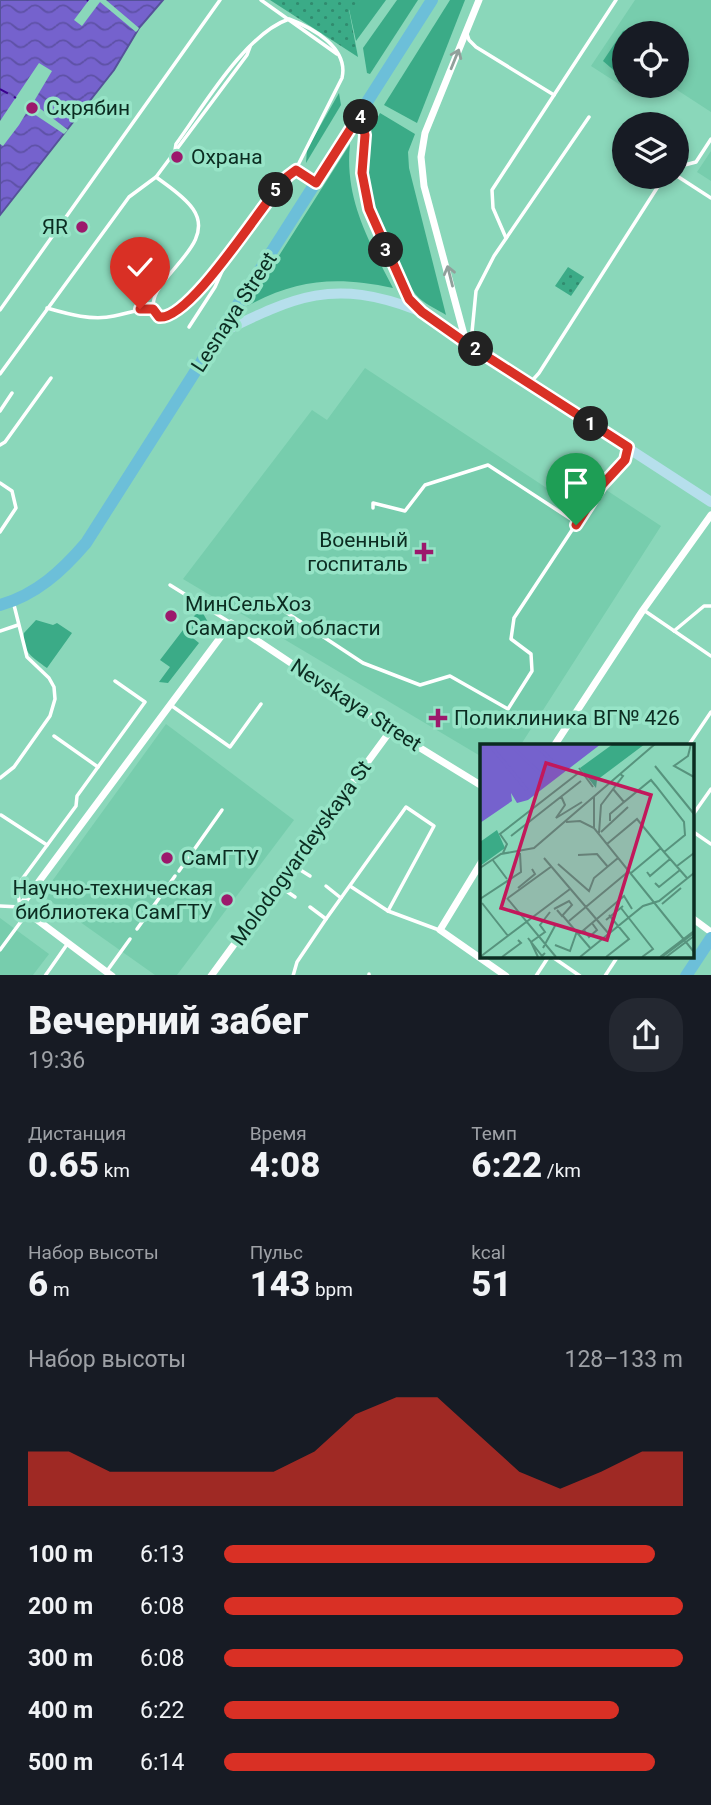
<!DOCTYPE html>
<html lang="ru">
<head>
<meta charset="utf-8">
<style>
  :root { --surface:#171b24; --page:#242831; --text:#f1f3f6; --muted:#9ea1a6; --accent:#d93025 }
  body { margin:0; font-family:Roboto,sans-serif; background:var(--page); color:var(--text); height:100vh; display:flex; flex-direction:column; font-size:26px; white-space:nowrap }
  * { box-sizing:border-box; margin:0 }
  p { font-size:23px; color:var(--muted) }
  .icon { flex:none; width:38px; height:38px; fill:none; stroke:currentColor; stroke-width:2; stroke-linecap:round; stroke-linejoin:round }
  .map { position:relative; height:975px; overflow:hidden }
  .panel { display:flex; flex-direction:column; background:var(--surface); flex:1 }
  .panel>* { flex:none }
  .buttons { position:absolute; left:612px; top:21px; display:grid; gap:14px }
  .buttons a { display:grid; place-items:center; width:77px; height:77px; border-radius:50%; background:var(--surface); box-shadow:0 4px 10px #0003; font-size:35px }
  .pin { position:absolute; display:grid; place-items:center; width:60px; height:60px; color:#fff; margin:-72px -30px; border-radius:50% 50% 50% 0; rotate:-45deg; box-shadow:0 0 7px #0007 }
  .pin .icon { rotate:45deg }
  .km { position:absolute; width:35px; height:35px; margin:-18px; border-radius:50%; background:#222; color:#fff; font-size:19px; line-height:35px; text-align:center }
  .round { display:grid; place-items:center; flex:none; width:74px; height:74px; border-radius:28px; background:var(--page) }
  .overview { display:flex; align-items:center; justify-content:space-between; height:119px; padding:0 28px }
  h1 { font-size:38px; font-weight:800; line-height:52px }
  .figures { display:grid; grid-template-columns:repeat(3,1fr); gap:10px; height:119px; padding:7px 28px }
  .figures div { display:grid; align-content:center }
  .figures b { font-size:35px; font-weight:800 }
  .figures small { font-size:19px; font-weight:400 }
  .figures p { font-size:19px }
  .chart { height:196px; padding:14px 28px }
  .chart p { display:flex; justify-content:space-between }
  .chart svg { width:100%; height:126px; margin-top:7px; fill:var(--accent); opacity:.7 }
  ul { padding:0 28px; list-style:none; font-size:23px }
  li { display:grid; grid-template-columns:112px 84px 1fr; align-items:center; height:52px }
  li i { height:18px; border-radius:9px; background:var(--accent) }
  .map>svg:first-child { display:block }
</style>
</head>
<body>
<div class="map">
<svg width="711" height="976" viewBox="0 0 711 976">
  <defs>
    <pattern id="park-dots" width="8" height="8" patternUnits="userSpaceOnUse" patternTransform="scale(1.75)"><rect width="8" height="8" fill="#3bab87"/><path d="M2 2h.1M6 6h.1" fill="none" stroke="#308b6e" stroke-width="1.8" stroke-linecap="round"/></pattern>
    <pattern id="water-waves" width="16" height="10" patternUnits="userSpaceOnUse" patternTransform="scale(1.75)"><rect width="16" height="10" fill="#7562cd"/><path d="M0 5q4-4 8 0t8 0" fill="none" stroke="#5e51a6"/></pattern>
  </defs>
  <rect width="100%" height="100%" fill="#8ad7ba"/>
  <g fill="#77cdad">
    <path d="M635,0H711V112L671,86H677V33H625V86H646L639,97L591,66Z"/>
    <path d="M711,151V181L697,172Z"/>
    <path d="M365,368L574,506L591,480L661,526L520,746H482V757L183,579L312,410L327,420Z"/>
    <path d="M166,724L294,820L177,975H155L42,895Z"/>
    <path d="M0,918L49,954L33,975H0Z"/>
  </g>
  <g fill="#3bab87">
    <path d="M361,0H386L356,41L349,9Z"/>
    <path d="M397,0H418L370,74L367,73L363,48Z"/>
    <path d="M450,0H465L417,123L384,105Z"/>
    <path d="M626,30L632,33H625V66L621,73H617L603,61L623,31Z"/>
    <path d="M339,93L341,105L306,163L307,149Z"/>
    <path d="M380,113L415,134L408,152L409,168L446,315C438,310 427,305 419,298C395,274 362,182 366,148C368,136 374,124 380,113Z"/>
    <path d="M350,144C344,198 369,242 393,288C336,276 298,279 247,306Z"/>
    <path d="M200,608L209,624L202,638L187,626Z"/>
    <path d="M36,620L53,625L57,623L72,633L47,668C33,658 21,651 24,633Z"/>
    <path d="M183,630L199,643L168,683L159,682L170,667L160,660Z"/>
  </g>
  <g fill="url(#park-dots)">
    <path d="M270,0H362L349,10L358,57Z"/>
    <path d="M568,267L584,277L571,296L555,286Z"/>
  </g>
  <path fill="url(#water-waves)" stroke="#555299" stroke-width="2" d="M0,0H163L139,28L114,70L0,215Z"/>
  <g fill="#8ad7ba">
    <path d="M89,0H106L139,28L138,30L136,32L100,2L82,26L74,20Z"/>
    <path d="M39,63L52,71L33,103L68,130L64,134L28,110L19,125L3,146L0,144V121Z"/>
  </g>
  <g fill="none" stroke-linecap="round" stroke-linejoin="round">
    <g stroke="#3a018e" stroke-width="2" stroke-dasharray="9 7" stroke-linecap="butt">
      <path d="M87,0L88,1"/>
      <path d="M0,89L16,98"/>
    </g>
    <g stroke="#fff" stroke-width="3.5">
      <path d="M261,0L337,54"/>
      <path d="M467,34L469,40L476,47L554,95L616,0"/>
      <path d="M175,150L176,144C203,107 245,34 289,19C313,28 349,48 342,78L296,169L314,181"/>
      <path d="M677,167L696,162L711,139"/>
      <path d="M677,176L711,198"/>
      <path d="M156,177C168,186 184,196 193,209C220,248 140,281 155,314L165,318L174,314L228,257L279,185L296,169"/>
      <path d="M506,238L493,208L492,190L554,95"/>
      <path d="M47,308C68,314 92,321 114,316C128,313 139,309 153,309"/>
      <path d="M0,310L220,0"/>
      <path d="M189,327L215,287L226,262"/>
      <path d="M481,349L472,332L476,291L494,256L589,117"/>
      <path d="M0,374L129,197L156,177L247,55L250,47"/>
      <path d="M530,383L539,373L664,177"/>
      <path d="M0,411L12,393"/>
      <path d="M0,445L5,442L51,378"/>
      <path d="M0,483L12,491L16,508L0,532"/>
      <path d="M373,508V503L405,511L425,485L488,465L577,523"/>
      <path d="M170,585L231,623"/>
      <path d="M266,599L363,663L420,685L450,676L508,709L532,671L531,654L511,639L514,618L601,486L625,460L627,450"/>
      <path d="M645,611L711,656"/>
      <path d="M0,631L18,625"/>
      <path d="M674,631L704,606H711"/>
      <path d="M172,706L230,747L261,704"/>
      <path d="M54,736L98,767"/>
      <path d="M688,746L711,712"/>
      <path d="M0,778L14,767L50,716L55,699L54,687L49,678L27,657L14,605"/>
      <path d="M1,815L47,845"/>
      <path d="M692,816L711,789"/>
      <path d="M692,831L711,844"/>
      <path d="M294,866L310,876"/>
      <path d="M179,871L222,810"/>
      <path d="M279,886L295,897"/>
      <path d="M326,886L341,898L406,807L434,826L388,911L350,886"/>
      <path d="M0,906L20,907L17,886L76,806L77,796L145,702L115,681"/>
      <path d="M388,911L439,930"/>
      <path d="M326,919L341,898"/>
      <path d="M137,929L175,876"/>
      <path d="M0,950L28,912"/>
      <path d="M551,956L580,976"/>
      <path d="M107,971L130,939"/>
      <path d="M45,976L68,943"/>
      <path d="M293,976L297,962L326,919L310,907"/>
      <path d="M369,976V974"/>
      <path d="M536,976L549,956"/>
      <path d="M605,976L618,956"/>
    </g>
    <g stroke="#fff" stroke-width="7">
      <path d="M466,342L424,186L421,157L425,133L479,0"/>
      <path d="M554,746L643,610L711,515"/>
      <path d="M482,861L440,930L506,976"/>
      <path d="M692,918L711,932"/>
      <path d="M112,976L20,907L231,623L391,730L482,786"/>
      <path d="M211,976L391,730"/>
    </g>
    <g stroke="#b6dfec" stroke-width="10">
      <path d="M360,114L364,135L362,173L369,209L409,299L422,311L466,343L711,502"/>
      <path d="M220,333C296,296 333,278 417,310"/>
    </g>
    <g stroke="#6cbfd9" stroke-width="12">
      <path d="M0,605C36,595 62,571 86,543L432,0"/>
      <path d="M686,976L711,938"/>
    </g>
  </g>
  <defs><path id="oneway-shaft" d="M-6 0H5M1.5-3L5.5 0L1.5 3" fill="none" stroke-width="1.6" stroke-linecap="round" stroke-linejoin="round" transform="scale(1.75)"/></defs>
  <g stroke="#91a09b">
    <use href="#oneway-shaft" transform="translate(455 59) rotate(-68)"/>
    <use href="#oneway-shaft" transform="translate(450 276) rotate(-104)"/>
  </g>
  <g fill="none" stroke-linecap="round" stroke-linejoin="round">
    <g stroke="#fff" stroke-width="14">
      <path id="route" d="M140,309H153L159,317C191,321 264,200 288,176L296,170L316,183L360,114L365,135L362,173L369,209L409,299L422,312L466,343L628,447L625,460L601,486L576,525"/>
    </g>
    <use href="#route" stroke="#d93025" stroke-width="9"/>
  </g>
  <g fill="#9c196c" stroke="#97e4c7" stroke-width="2.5">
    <circle cx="32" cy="108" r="7"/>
    <circle cx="177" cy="157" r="7"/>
    <circle cx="82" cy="227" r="7"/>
    <path d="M420.5 541.5h7v7h7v7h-7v7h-7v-7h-7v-7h7z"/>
    <circle cx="171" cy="616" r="7"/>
    <path d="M434.5 707.5h7v7h7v7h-7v7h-7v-7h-7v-7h7z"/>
    <circle cx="167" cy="858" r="7"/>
    <circle cx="227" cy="900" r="7"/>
  </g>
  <g text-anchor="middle" stroke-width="7" stroke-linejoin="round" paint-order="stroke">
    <g font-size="21" fill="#0b2c21" stroke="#97e4c7" text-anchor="start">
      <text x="46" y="115">Скрябин</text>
      <text x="191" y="164">Охрана</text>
      <text x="68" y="234" text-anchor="end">ЯR</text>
      <text x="408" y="547" text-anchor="end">Военный<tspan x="408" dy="24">госпиталь</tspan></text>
      <text x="185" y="611">МинСельХоз<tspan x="185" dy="24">Самарской области</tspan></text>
      <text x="454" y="725">Поликлиника ВГ№ 426</text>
      <text x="181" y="865">СамГТУ</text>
      <text x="213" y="895" text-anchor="end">Научно-техническая<tspan x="213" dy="24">библиотека СамГТУ</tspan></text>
    </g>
    <g font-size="21" fill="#0b2c21" stroke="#97e4c7">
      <text transform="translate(234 312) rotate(-57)" y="7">Lesnaya Street</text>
      <text transform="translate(356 705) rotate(33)" y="7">Nevskaya Street</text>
      <text transform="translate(301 853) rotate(-54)" y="7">Molodogvardeyskaya St</text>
    </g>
  </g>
  <g transform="translate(480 744)">
    <rect width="214" height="214" fill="#8ad7ba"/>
    <path d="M133,0H165L117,36L116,44L100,24ZM17,86L25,104L0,122V98Z" fill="#3bab87"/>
    <path d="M0,0H121L48,56L37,59L31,49L32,57L0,79Z" fill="#7562cd"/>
    <path fill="none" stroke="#7562cd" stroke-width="3.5" d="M9,0L47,46M30,0L64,34M54,0L79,23"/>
    <path fill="none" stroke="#57937d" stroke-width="2" d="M211,0L208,12L194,22L214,33M175,22L214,70M99,24L113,43M133,45L144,58L171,36L176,42L204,78L205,91L184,108L207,134M81,52L85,61L76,74L102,58M114,53V84M130,77V70L144,58M86,78L100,77L114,84L214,208M121,88L148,63M119,89L121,61L143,32L140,30M31,92L101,37M127,100L157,75L184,108M23,109L27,100L20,90L101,27M98,111L117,110L128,123M64,114L129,190M12,115L27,135M78,120L109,147L114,134L138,114M197,122L214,109M0,124L21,110L54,104L175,0M167,128L170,132L190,115M151,129L181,104M175,139L179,143L200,126M38,144L55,130L52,125M27,154L76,213M28,154L72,122M0,155L41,128L40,109M2,159L28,192M182,160L201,144M141,164L173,205L162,213M74,165L89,157L92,161L82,172L77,166M83,172L111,205M126,176L143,162M89,177L149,127M104,186L109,193L117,186L112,179M99,190L144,152L152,165M48,194L62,212L65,209M75,201L90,207L97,187M63,204L76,180M0,213L90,145M22,213L41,199L38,196M58,213L51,198L65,188L60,181L70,168M100,213L163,162L179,157L214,129M126,213L149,195L129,171M180,213L214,187M182,213L214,189M186,213L214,192"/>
    <path fill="#c2185b" fill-opacity="0.15" stroke="#c2185b" stroke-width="3.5" d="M66,19L171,51L127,196L21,164Z"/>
    <rect width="214" height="214" fill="none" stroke="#0b2c21" stroke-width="3.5"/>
  </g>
</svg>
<div class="buttons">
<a><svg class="icon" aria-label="locate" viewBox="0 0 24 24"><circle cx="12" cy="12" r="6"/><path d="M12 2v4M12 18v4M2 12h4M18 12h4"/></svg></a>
<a><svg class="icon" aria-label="layers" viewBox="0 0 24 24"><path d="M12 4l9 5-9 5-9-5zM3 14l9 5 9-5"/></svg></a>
</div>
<div class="pin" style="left:576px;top:525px;background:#1e9e55"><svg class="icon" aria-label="arrive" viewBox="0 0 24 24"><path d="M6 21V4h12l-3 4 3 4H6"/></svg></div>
<div class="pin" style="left:140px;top:309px;background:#d93025"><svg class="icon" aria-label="check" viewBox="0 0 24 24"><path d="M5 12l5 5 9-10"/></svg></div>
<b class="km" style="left:591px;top:424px">1</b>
<b class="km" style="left:476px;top:349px">2</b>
<b class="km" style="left:386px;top:250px">3</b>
<b class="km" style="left:361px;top:117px">4</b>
<b class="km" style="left:276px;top:190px">5</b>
</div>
<section class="panel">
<div class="overview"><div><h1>Вечерний забег</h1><p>19:36</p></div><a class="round"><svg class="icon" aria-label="share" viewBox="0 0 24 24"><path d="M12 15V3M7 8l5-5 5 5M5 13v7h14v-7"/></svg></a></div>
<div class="figures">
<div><p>Дистанция</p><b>0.65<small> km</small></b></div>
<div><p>Время</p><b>4:08</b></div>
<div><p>Темп</p><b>6:22<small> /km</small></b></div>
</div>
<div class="figures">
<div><p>Набор высоты</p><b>6<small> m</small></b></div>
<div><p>Пульс</p><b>143<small> bpm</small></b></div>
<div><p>kcal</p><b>51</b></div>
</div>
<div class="chart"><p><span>Набор высоты</span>128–133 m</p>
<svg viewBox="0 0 160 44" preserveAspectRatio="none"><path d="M0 44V25L10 25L20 32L30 32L40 32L50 32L60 32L70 25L80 12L90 6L100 6L110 19L120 32L130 38L140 32L150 25L160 25V44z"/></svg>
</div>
<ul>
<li><b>100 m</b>6:13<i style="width:94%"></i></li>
<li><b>200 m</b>6:08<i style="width:100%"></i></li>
<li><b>300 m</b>6:08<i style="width:100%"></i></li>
<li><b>400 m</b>6:22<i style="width:86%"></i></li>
<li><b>500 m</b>6:14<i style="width:94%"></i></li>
</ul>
</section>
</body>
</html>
